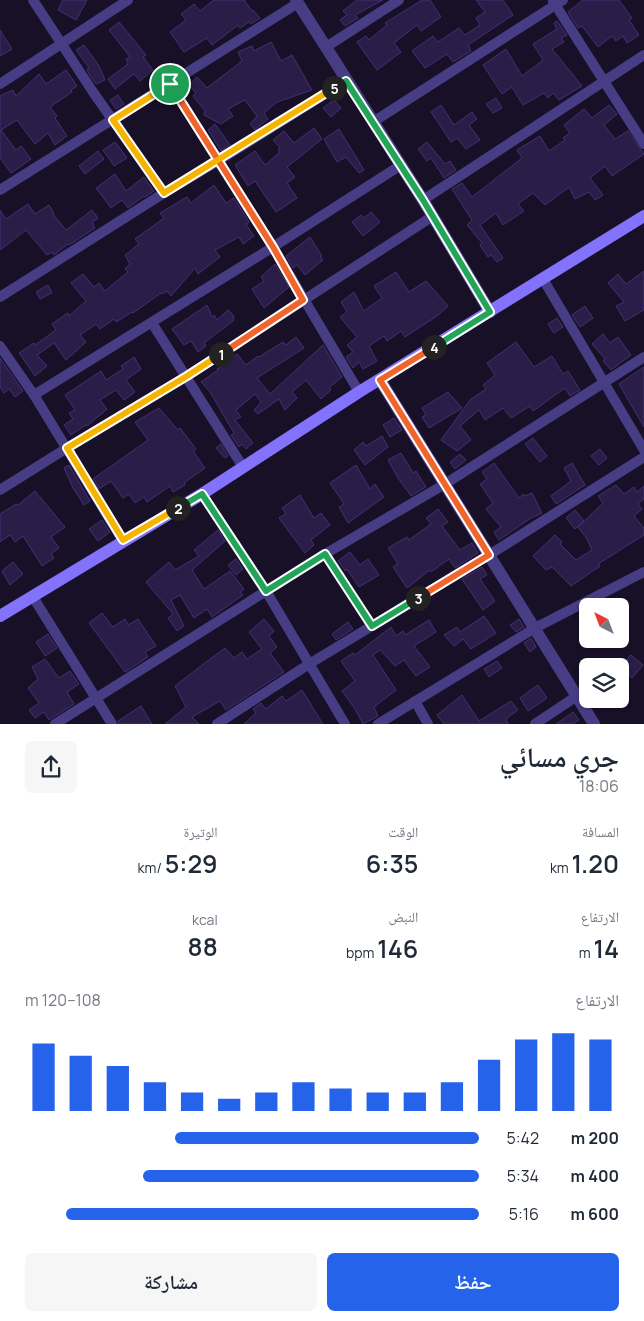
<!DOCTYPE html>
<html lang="ar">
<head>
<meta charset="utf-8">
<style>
  :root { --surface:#fff; --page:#f6f6f7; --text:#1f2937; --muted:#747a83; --accent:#2563eb }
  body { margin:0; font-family:Manrope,"Noto Naskh Arabic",sans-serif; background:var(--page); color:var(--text); direction:rtl; height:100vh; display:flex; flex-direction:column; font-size:19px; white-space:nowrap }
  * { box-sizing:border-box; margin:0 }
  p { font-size:16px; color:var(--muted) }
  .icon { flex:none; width:28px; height:28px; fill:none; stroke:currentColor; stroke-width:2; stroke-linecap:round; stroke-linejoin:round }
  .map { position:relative; height:724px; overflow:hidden; direction:ltr }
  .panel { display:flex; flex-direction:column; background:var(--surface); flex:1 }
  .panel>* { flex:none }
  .needle { width:32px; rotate:318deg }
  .controls { position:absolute; left:579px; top:598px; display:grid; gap:10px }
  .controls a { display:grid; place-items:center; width:50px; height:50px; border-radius:8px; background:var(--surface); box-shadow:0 1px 4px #0004; font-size:25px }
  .pin { position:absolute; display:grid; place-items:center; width:42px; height:42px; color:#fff; margin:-21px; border:2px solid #fff; border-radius:50%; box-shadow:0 1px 5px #0007 }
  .km { position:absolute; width:25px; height:25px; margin:-12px; border-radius:50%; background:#222; color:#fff; font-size:14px; line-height:25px; text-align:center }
  .round { display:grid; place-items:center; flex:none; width:52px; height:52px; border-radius:8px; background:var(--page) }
  .head { display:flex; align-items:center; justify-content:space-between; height:85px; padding:0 25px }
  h1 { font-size:28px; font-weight:600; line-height:38px }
  .figures { display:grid; grid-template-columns:repeat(3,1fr); gap:8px; height:85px; padding:5px 25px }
  .figures div { display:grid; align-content:center }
  .figures b { font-size:25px; font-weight:600 }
  .figures small { font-size:14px; font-weight:400 }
  .figures p { font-size:14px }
  .chart { height:140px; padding:10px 25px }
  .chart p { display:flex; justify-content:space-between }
  .chart svg { width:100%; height:90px; margin-top:5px; stroke:var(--accent); stroke-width:6 }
  .primary-button { display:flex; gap:10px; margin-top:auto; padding:10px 25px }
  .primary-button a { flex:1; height:58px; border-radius:8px; background:var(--accent); color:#fff; font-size:20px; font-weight:600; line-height:58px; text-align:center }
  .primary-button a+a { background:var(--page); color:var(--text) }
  ul { padding:0 25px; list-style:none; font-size:16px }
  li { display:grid; grid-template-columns:80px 60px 1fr; align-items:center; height:38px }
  li i { height:12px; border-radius:6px; background:var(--accent) }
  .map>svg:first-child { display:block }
</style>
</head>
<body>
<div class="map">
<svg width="644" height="724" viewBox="0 0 644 724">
  <rect width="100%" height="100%" fill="#171027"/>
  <g fill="#2a1d48" stroke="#443073">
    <path d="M63,0H87L76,20L58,10Z"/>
    <path d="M214,0H244L252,11L253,10L260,18L251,24L249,22L240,28L238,25L212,45L207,38L184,52L170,32L186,20L181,14L194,4L200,11Z"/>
    <path d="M357,0H383L355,15L358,18L345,26L340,20L347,15L343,11Z"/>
    <path d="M422,0H430L441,17L421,31L417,25L394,43L401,52L377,70L357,42L366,36L369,40L387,25L385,23Z"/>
    <path d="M476,0H503L513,15L468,45L471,51L453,62L447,54L425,68L412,51L433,36L438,42L459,28L465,35L480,25L476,18L485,12Z"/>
    <path d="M583,0H619L632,18L629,20L639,35L627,43L623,36L616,41L612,36L598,47L582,26L578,28L568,12Z"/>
    <path d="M557,21L567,35L561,38L564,42L552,49L582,86L559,100L553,93L548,98L544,93L523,105L512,87L502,94L483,65L506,49L522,76L543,60L533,44L557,29L554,23Z"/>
    <path d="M119,22L146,55L143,57L153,70L140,81L134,74L115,89L108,79L128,64L126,59L130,57L109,30Z"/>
    <path d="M0,30L12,49L0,56Z"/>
    <path d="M271,42L281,61L292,55L312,90L277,102L264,113L268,119L255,130L250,124L257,116L245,100L228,109L233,116L221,124L204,115L205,111L193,96L196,93L189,85L197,77L207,88L242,61L238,52L252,46L254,51Z"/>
    <path d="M84,45L99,66L105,80L96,84L89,74L87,69L89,68L76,50Z"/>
    <path d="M66,70L77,86L71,90L72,92L50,107L57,116L55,118L67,136L55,145L48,133L35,144L17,120L1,130L16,150L21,146L31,159L11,173L0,158V96L13,90L16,96L39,74L46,84Z"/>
    <path d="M118,95L124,104L116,109L110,100Z"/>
    <path d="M496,98L502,108L493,113L486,104Z"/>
    <path d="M334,100L341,108L331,117L323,108Z"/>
    <path d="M441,105L454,125L472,112L477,119L469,125L480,140L466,149L457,138L451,142L431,112Z"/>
    <path d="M609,105L617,114L604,125L615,139L628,131L644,154L612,176L605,166L590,178L603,195L595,200L589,192L575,199L569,187L545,205L533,193L518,204L524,211L503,225L496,213L480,225L503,258L497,262L491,255L488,257L480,245L482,243L467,225L472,220L452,189L462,183L472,197L522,158L517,150L540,136L549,151L565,140L563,138L570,133L564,125L584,109L592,118Z"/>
    <path d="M215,124L230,145L221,151L208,130Z"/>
    <path d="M314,128L322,139L287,167L295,177L287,183L297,198L276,212L255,181L248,186L235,165L255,151L265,165L280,152L278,150L280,148L273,140L284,131L294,143Z"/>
    <path d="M339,129L364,170L359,173L346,157L337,162L324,139Z"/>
    <path d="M115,142L127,158L114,166L103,150Z"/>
    <path d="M427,142L445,164L450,161L456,170L444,178L431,158L427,161L418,149Z"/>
    <path d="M98,151L104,159L85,174L79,166Z"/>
    <path d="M115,174L126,191L144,177L154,191L145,197L144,196L128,208L122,200L111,208L96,188Z"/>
    <path d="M214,185L226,203L234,198L249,222L246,224L254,236L243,244L239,237L215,250L220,257L198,274L195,268L171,296L167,291L162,294L161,293L133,313L132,312L116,322L114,319L100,329L96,324L80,335L86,342L66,360L54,343L37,355L47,366L35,376L19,353L34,343L35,345L56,330L52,324L68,313L69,316L86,301L71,283L83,274L94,287L99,283L105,291L128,272L125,269L130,264L125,255L139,244L135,239L164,218L160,213L187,197L191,203Z"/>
    <path d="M28,204L35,214L49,205L54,213L53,214L66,230L92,210L98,218L92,222L95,228L69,245L68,244L54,255L52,252L47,255L26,230L0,250V210L6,219Z"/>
    <path d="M371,212L380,222L363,236L352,222L361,215L364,218Z"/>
    <path d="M310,237L322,256L320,257L323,260L305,275L297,265L293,268L286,256Z"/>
    <path d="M275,264L289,287L264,308L252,289L264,281L261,277Z"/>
    <path d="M644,271V310L625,321L616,306L624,302L608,283L618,274L626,284Z"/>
    <path d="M396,272L409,292L426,281L448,306L437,316L405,337L401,331L387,341L384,336L369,346L377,361L363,369L359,362L353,368L346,357L353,352L347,345L357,337L340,317L347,312L341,302L354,292L364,311L382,298L374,286Z"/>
    <path d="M48,285L52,293L40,299L36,292Z"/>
    <path d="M207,305L212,317L214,315L217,320L228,310L234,316L233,318L234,320L204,343L206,346L198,352L191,341L184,345L172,329Z"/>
    <path d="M585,306L593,318L580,327L572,315Z"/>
    <path d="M557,318L563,327L554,333L548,324Z"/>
    <path d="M603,334L610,343L618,337L631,355L611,370L603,361L605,359L592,344Z"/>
    <path d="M296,337L304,348L257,378L270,394L323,345L342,377L329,388L331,390L321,399L306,380L292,392L297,398L285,410L279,399L258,414L254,410L261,402L255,394L236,410L241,417L235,420L253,443L246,449L242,444L239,447L231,435L234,433L210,392L201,382L218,370L217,369L230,361L229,360L237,354L246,365L258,356L259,357L283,342L286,345Z"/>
    <path d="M516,342L534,367L552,356L563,374L568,371L580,390L570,396L565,388L533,411L530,406L511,418L503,408L485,420L479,410L460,426L471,440L457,451L441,440L470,400L486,389L483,385L495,375L487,363Z"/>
    <path d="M134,357L141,369L126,380L135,392L124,400L116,390L100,400L107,409L87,426L86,425L71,435L64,425L73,419L69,413L75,410L65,395L101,371L106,380L123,369L121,366Z"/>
    <path d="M0,358L23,391L15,397L9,389L4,393L0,387Z"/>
    <path d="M644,367V427L619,384Z"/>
    <path d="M448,392L462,408L429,428L422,417L426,415L422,408Z"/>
    <path d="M159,408L178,430L180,428L196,449L193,451L205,468L184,483L185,485L173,492L170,486L147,502L144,497L135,503L129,494L123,498L111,481L99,489L93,479L148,440L135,422Z"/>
    <path d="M394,418L402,430L390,437L383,425Z"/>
    <path d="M382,436L388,447L365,465L354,450L363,442L366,446Z"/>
    <path d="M533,438L547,456L540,462L525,444Z"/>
    <path d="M221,444L228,456L225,458L216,448Z"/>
    <path d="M600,449L607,458L599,465L591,456Z"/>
    <path d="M401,453L413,473L416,471L426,487L411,496L398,478L388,460Z"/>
    <path d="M460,454L466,460L455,469L450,462Z"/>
    <path d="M494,463L519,498L523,494L525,496L532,493L542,513L531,518L499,540L494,532L501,527L486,509L493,503L480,484L487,479L482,472Z"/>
    <path d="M572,463L585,485L556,504L551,496L571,481L564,468Z"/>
    <path d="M69,465L90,501L84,505L73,488L64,468Z"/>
    <path d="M356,465L370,489L375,484L384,497L348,523L339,507L344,504L330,483Z"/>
    <path d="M616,485L624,494L634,487L637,492L644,486V499L638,504L642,509L634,516L644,528V535L598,564L600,566L571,586L552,567L546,570L533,556L555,535L562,542L560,544L576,560L592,550L587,539L578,527L603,503L598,496Z"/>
    <path d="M35,491L65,527L51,537L59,548L51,554L54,558L42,566L23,536L15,542L10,535L0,542V514L16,504L18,505Z"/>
    <path d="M300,495L314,518L321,513L330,525L311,540L314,545L305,553L279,518L286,514L282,508Z"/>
    <path d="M438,509L448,522L442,526L460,550L472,543L478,553L455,568L449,559L431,572L430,570L407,588L393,567L398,564L388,548L407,537L409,540L431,524L426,518Z"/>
    <path d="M575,510L584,521L575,529L566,518Z"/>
    <path d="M102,520L110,532L98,541L89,529Z"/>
    <path d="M218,530L225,541L192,570L204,589L230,571L244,589L240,592L243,595L212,617L207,609L194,618L180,595L171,600L184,626L177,631L168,618L173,614L146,582L169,562L175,570L199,556L194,550Z"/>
    <path d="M350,552L360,565L368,559L379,575L359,587L347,569L345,571L338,561Z"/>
    <path d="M236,559L243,569L236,575L228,565Z"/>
    <path d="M13,562L23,574L10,585L2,571Z"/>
    <path d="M482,567L487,575L480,579L495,601L483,610L462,579Z"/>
    <path d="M102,613L113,627L125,619L128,625L138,619L156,646L145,652L148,657L125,672L89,623Z"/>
    <path d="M484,616L496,633L471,649L463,639L454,646L444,635L457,627L460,632Z"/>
    <path d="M264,619L274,631L269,636L277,647L270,653L284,672L226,710L220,701L192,717L199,724H165L186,707L175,686L202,665L225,648L234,658L242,652L247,659L262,649L249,632Z"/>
    <path d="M519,619L524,627L516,632L510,625Z"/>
    <path d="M429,620L436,632L414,646L430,667L416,676L404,660L395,666L380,650L373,655L396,690L374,707L378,716L363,724L355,709L342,691L355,681L341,661L353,653L355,655L391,627L396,636L403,631L405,635Z"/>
    <path d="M348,622L353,629L336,640L332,634Z"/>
    <path d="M48,634L57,648L45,656L36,642Z"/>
    <path d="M531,638L536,647L530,652L524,643Z"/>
    <path d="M631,655L643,665L632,678L620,667Z"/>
    <path d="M45,659L59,678L70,671L79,684L67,692L74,704L49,720L44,712L35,718L29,710L39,703L28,688L38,679L32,667Z"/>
    <path d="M497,661L502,668L489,677L484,669Z"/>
    <path d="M538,685L547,698L528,711L520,698Z"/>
    <path d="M302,690L323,724H244L256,713L253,709L261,703L266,709L282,696L286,701Z"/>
    <path d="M462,695L479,721L511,701L518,710L506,719L508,724H444L437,715Z"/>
    <path d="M141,706L152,724H119L118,721Z"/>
    <path d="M573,712L579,720L573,724H556Z"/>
  </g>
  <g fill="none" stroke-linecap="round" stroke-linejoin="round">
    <g stroke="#473d85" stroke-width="10">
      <path d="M33,0L93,92L164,193"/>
      <path d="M553,1L644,144"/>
      <path d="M326,47L399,0"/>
      <path d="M0,84L128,0"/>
      <path d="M170,84L273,247L359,392"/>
      <path d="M373,122L563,0"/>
      <path d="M0,190L298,3"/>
      <path d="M423,200L644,55"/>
      <path d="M543,279L644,450"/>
      <path d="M0,297L164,193L218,161L346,81"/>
      <path d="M152,323L243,467"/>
      <path d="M0,346L34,395L123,541"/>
      <path d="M34,395L273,247L401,165"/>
      <path d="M0,490L67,448L187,376L433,216"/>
      <path d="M202,494L266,591L345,724"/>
      <path d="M325,554L372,626"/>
      <path d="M33,597L112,724"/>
      <path d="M415,701L428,724"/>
      <path d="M55,724L325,554L445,484L644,357"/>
      <path d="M217,724L309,664L489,555L644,457"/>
      <path d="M378,724L535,628L644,572"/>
      <path d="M535,724L577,696"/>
    </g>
    <g stroke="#473d85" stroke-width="12">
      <path d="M296,0L423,200L490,312"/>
      <path d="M380,380L594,724"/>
    </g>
    <path stroke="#8372fb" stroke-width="12" d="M0,616L202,494L359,392L644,216"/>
  </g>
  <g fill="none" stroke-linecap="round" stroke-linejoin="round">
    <g stroke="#fff" stroke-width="10">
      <path id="split-1" d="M170,84L273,247L303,300L221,354"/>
    </g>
    <g stroke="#fff" stroke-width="10">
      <path id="split-2" d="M178,508L123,540L67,448L187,376L221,354"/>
    </g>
    <g stroke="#fff" stroke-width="10">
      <path id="split-3" d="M178,508L202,494L266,591L325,554L372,626L418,598"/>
    </g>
    <g stroke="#fff" stroke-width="10">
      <path id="split-4" d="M418,598L489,555L380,380L434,347"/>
    </g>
    <g stroke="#fff" stroke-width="10">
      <path id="split-5" d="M334,88L346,81L423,200L490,312L434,347"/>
    </g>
    <g stroke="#fff" stroke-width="10">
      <path id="split-6" d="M170,84L113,120L164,193L334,88"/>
    </g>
    <use href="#split-1" stroke="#f0652b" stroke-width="6"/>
    <use href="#split-2" stroke="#f5b400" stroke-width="6"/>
    <use href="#split-3" stroke="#22a559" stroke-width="6"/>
    <use href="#split-4" stroke="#f0652b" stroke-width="6"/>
    <use href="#split-5" stroke="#22a559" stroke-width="6"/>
    <use href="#split-6" stroke="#f5b400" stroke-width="6"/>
  </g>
</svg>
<div class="controls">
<a><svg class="needle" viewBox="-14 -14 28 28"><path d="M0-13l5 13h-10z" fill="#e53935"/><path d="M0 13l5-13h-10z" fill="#747a83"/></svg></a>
<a><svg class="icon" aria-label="layers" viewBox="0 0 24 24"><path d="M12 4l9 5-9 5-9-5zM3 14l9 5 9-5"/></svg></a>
</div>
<div class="pin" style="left:170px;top:84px;background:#1e9e55"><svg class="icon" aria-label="arrive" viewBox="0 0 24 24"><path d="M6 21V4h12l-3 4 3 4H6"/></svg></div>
<b class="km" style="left:221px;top:354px">1</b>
<b class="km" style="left:178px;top:508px">2</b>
<b class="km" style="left:418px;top:598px">3</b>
<b class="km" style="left:434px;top:347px">4</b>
<b class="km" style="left:334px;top:88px">5</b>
</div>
<section class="panel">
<div class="head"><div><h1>جري مسائي</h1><p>18:06</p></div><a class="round"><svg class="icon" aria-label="share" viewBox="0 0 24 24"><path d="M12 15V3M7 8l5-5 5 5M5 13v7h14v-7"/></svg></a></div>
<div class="figures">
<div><p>المسافة</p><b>1.20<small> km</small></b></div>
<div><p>الوقت</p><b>6:35</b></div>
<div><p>الوتيرة</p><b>5:29<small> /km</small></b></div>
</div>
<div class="figures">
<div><p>الارتفاع</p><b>14<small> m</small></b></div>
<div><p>النبض</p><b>146<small> bpm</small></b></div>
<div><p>kcal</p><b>88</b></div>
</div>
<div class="chart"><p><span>الارتفاع</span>108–120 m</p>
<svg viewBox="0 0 160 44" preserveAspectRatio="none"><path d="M5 44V11M15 44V17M25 44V22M35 44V30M45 44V35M55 44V38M65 44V35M75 44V30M85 44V33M95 44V35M105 44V35M115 44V30M125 44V19M135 44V9M145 44V6M155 44V9"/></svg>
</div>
<ul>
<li><b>200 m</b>5:42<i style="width:67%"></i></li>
<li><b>400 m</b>5:34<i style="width:74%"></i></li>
<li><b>600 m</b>5:16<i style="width:91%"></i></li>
</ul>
<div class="primary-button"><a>حفظ</a><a>مشاركة</a></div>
</section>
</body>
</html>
